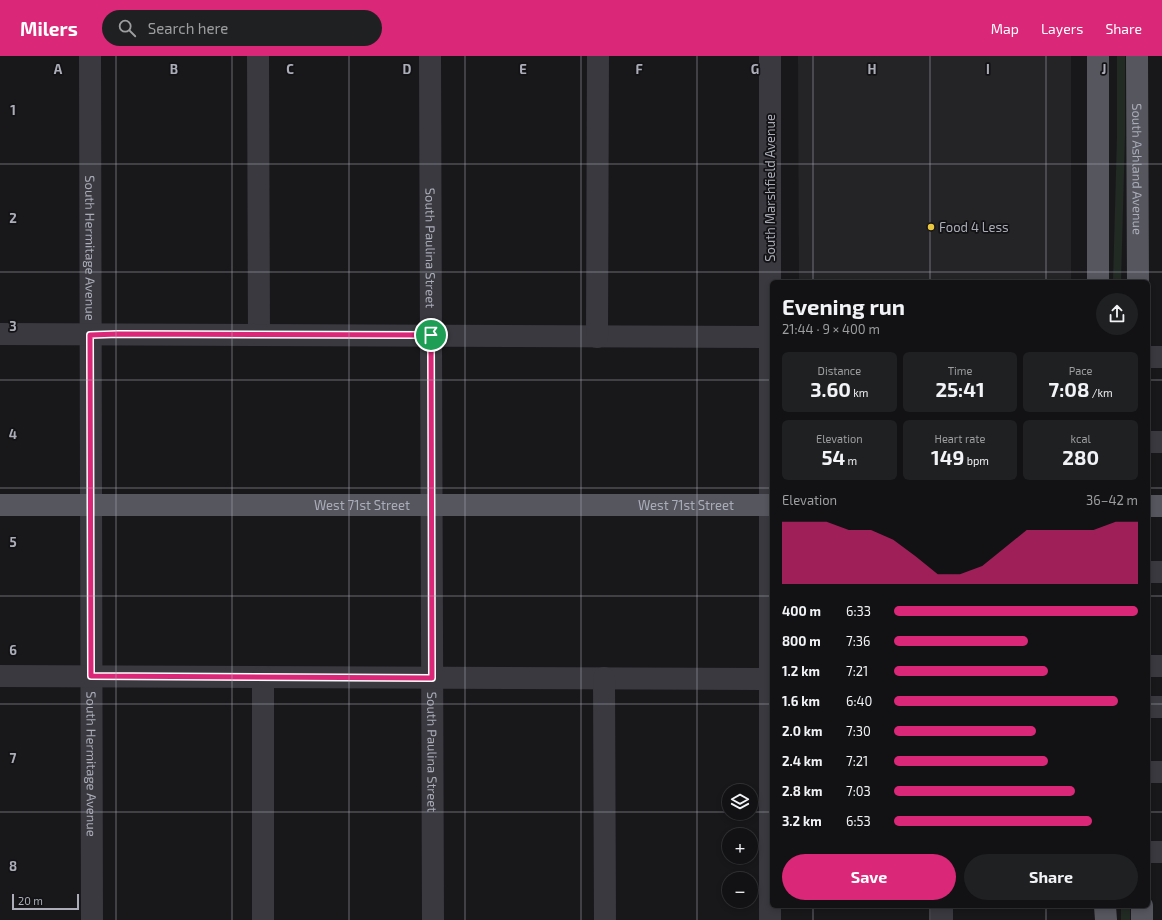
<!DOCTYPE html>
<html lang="en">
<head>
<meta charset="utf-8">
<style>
  :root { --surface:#121214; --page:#1f2022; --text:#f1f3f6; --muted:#9c9ea0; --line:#313234; --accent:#db2777 }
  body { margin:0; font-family:"Exo 2",sans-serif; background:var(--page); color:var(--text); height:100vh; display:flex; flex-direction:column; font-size:15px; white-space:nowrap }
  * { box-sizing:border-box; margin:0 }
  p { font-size:13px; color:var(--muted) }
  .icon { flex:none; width:22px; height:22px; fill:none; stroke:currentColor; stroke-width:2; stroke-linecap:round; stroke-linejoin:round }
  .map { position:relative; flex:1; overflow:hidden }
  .panel { position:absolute; left:770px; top:224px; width:380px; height:628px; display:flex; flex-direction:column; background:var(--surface); border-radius:6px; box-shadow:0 2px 6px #0003,0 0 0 1px var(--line) }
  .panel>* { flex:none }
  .buttons { position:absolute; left:722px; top:728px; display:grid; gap:8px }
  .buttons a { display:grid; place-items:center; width:36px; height:36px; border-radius:50%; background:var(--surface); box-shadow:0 2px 6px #0003,0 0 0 1px var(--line); font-size:20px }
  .scale { position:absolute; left:12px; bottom:10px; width:67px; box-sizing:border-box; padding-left:4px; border:2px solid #abadb9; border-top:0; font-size:11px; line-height:14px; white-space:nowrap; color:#abadb9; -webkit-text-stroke:3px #131315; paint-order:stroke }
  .pin { position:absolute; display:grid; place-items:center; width:34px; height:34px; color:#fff; margin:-17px; border:2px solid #fff; border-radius:50%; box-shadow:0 1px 4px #0007 }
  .round { display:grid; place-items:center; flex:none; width:42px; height:42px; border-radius:21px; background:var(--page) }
  .summary { display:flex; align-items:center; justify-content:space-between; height:68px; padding:0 12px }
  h1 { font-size:22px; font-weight:700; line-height:30px }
  .metrics { display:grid; grid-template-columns:repeat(3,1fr); gap:6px; height:68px; padding:4px 12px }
  .metrics div { display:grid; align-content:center; border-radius:6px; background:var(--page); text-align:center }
  .metrics b { font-size:20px; font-weight:700 }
  .metrics small { font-size:11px; font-weight:400 }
  .metrics p { font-size:11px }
  .chart { height:112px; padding:8px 12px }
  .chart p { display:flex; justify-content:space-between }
  .chart svg { width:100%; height:72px; margin-top:4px; fill:var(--accent); opacity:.7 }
  .button { display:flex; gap:8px; margin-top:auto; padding:8px 12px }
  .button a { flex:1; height:46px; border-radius:24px; background:var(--accent); color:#fff; font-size:16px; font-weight:700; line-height:46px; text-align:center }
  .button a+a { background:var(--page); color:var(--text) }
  ul { padding:0 12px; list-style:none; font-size:13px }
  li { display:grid; grid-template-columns:64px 48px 1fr; align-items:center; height:30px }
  li i { height:10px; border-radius:5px; background:var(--accent) }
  header { display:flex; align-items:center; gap:24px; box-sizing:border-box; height:56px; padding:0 20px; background:var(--accent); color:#fff }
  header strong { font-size:19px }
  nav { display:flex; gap:22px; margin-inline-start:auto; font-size:14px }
  .search { width:280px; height:36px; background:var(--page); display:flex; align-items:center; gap:10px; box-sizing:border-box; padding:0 14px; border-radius:22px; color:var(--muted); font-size:15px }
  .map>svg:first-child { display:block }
</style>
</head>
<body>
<header>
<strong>Milers</strong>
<div class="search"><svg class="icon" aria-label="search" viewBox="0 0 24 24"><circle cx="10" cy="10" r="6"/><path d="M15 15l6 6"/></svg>Search here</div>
<nav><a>Map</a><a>Layers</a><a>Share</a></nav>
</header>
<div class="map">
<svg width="1162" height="864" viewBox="0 0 1162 864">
  <rect width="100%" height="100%" fill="#18181a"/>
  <path fill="#242427" d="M798,0H1071V226H799Z"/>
  <g fill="#222a24">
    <path d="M1117,0H1125V80L1121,226L1113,225L1117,80Z"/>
    <rect x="1121" y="850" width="9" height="14"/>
  </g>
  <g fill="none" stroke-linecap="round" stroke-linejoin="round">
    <g stroke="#39393f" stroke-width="22">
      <path id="s1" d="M90,0L92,864"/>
      <path d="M258,0L259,279"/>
      <path id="s2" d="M430,0L433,864"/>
      <path d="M0,278L771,281"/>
      <path d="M597,281L598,0"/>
      <path d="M1148,301H1162"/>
      <path d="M1148,386H1162"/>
      <path d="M1148,516H1162"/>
      <path d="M1148,610H1162"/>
      <path d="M0,620L772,623"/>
      <path d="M263,621V864"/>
      <path d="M604,622L605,864"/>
      <path d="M1148,651H1162"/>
      <path d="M1148,716H1162"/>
      <path d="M1148,796H1162"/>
      <path d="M942,850V864"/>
      <path d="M770,864V0"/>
    </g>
    <g stroke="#55565e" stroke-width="22">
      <path id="s3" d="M1137,0L1138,226"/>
      <path d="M1098,226V0"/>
      <path id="s4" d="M0,449H772"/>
      <path d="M1148,450H1162"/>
      <path d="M1105,850L1106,864"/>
      <path d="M1142,850V864"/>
    </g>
  </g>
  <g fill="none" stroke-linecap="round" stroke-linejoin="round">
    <g stroke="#fff" stroke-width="8">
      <path id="route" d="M118,278L431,279L432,622L91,620L90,279Z"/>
    </g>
    <use href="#route" stroke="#db2777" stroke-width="5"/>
  </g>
  <path fill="none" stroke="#abadb9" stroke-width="1" stroke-opacity="0.55" d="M116,0V864M232,0V864M349,0V864M465,0V864M581,0V864M697,0V864M813,0V226M930,0V226M1046,0V226M0,108H1162M0,216H1162M0,324H772M1148,324H1162M0,432H772M1148,432H1162M0,540H772M1148,540H1162M0,648H772M1148,648H1162M0,756H729M751,756H772M1148,756H1162M813,850V864M930,850V864M1046,850V864"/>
  <circle fill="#eac740" stroke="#131315" stroke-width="1.5" cx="931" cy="171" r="4"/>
  <g text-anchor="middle" stroke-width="3.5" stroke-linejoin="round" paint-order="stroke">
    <g font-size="13" fill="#abadb9" stroke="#131315">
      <text dy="5" stroke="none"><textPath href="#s3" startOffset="113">South Ashland Avenue</textPath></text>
      <text transform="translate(770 132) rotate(-90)" y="5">South Marshfield Avenue</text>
      <text dy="5" stroke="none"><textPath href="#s1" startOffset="192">South Hermitage Avenue</textPath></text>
      <text dy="5" stroke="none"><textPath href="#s2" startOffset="192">South Paulina Street</textPath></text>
      <text dy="5" stroke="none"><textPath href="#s4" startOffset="362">West 71st Street</textPath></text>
      <text dy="5" stroke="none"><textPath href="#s4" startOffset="686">West 71st Street</textPath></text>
      <text dy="5" stroke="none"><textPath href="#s2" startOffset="696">South Paulina Street</textPath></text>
      <text dy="5" stroke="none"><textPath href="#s1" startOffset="708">South Hermitage Avenue</textPath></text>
    </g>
    <g font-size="13" fill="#abadb9" stroke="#131315" text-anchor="start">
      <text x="939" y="176">Food 4 Less</text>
    </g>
  </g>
  <g font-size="13" text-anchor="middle" font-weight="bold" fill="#abadb9" stroke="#131315" stroke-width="3.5" stroke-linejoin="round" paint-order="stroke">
    <text x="58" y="18">A</text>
    <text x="174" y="18">B</text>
    <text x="290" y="18">C</text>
    <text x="407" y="18">D</text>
    <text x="523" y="18">E</text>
    <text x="639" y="18">F</text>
    <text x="755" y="18">G</text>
    <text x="872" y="18">H</text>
    <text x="988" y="18">I</text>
    <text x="1104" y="18">J</text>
    <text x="13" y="59">1</text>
    <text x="13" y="167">2</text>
    <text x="13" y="275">3</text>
    <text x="13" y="383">4</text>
    <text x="13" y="491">5</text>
    <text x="13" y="599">6</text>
    <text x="13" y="707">7</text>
    <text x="13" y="815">8</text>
  </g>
</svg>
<div class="buttons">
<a><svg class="icon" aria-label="layers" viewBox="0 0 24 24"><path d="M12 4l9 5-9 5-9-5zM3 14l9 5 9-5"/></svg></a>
<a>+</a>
<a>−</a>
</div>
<div class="scale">20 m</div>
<div class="pin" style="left:431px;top:279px;background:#1e9e55"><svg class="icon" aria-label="arrive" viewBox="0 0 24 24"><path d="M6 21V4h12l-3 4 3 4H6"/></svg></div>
<section class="panel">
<div class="summary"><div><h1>Evening run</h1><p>21:44 · 9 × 400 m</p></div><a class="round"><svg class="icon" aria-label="share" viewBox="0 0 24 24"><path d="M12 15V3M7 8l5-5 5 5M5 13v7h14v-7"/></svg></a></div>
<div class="metrics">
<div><p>Distance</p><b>3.60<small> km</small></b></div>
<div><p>Time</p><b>25:41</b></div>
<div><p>Pace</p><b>7:08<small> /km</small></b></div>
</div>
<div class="metrics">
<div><p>Elevation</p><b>54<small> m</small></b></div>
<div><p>Heart rate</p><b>149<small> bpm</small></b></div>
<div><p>kcal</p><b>280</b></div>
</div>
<div class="chart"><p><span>Elevation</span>36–42 m</p>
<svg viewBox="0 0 160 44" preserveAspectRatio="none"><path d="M0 44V6L10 6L20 6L30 11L40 11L50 17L60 27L70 38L80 38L90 33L100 22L110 11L120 11L130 11L140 11L150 6L160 6V44z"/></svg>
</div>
<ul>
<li><b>400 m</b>6:33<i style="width:100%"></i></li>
<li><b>800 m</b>7:36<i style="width:55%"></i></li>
<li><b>1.2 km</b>7:21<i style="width:63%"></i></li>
<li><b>1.6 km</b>6:40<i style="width:92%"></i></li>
<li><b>2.0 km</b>7:30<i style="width:58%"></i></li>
<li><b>2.4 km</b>7:21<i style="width:63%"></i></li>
<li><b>2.8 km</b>7:03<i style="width:74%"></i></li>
<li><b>3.2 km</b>6:53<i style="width:81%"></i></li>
</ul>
<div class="button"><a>Save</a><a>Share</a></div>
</section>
</div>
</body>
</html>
